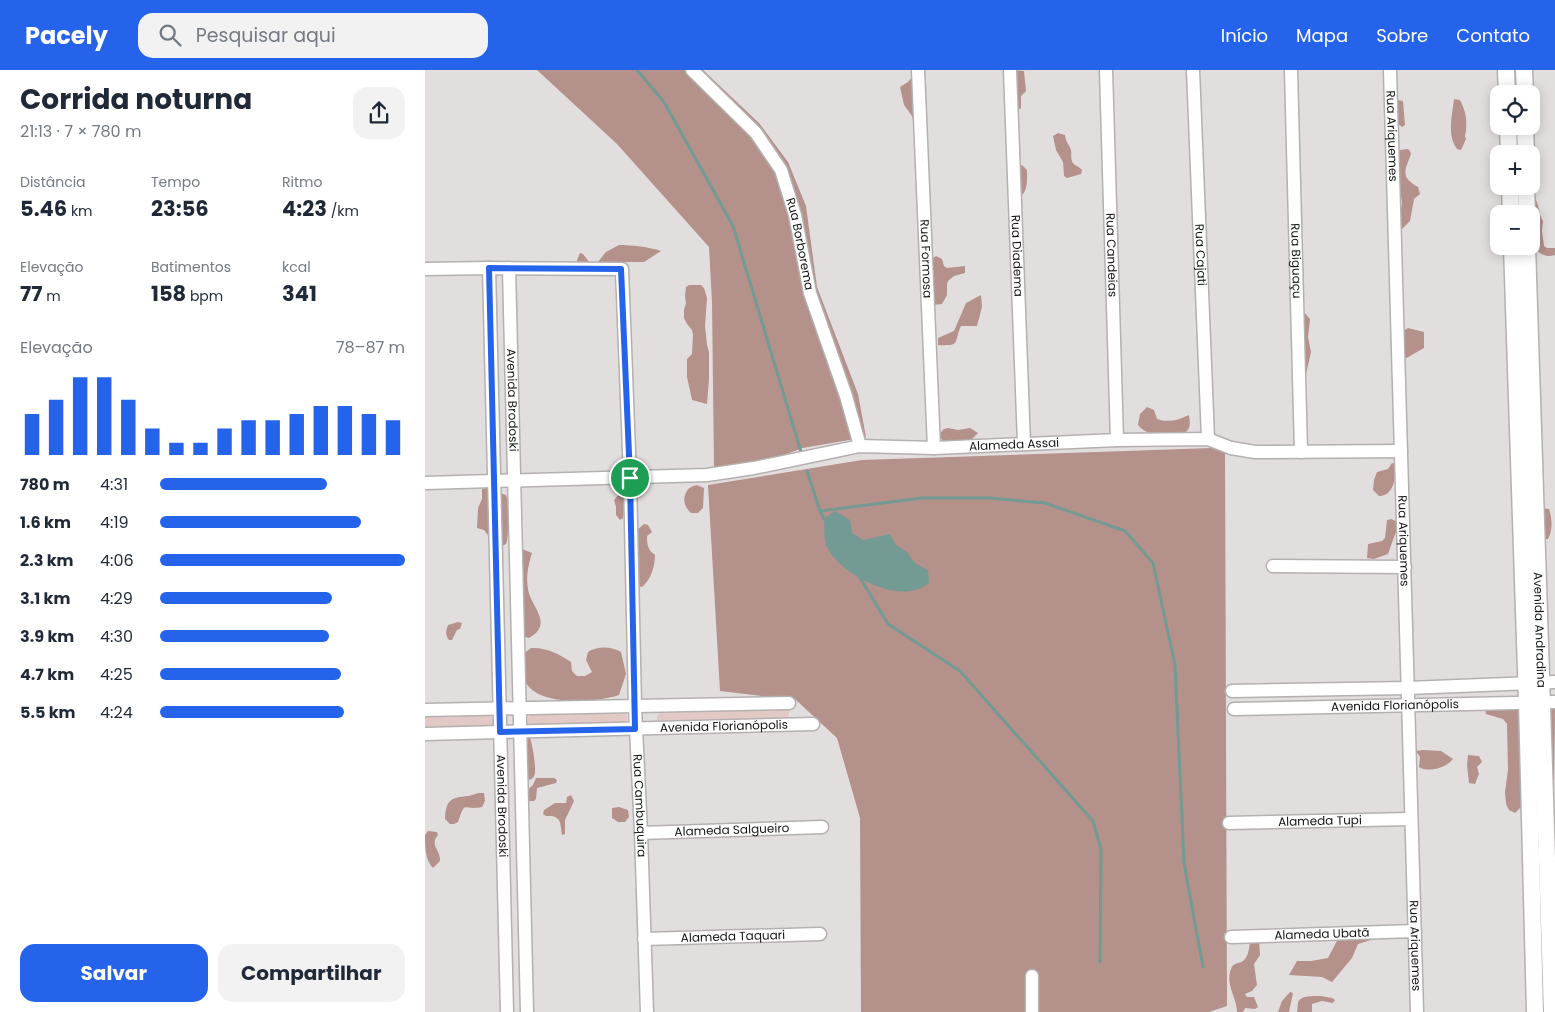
<!DOCTYPE html>
<html lang="pt">
<head>
<meta charset="utf-8">
<style>
  :root { --surface:#fff; --page:#f2f2f3; --text:#1f2937; --muted:#747a83; --accent:#2563eb }
  body { margin:0; font-family:Poppins,sans-serif; background:var(--page); color:var(--text); height:100vh; display:flex; flex-direction:column; font-size:19px; white-space:nowrap }
  * { box-sizing:border-box; margin:0 }
  p { font-size:16px; color:var(--muted) }
  .icon { flex:none; width:28px; height:28px; fill:none; stroke:currentColor; stroke-width:2; stroke-linecap:round; stroke-linejoin:round }
  .map { position:relative; flex:1; overflow:hidden }
  .sheet { display:flex; flex-direction:column; background:var(--surface); width:425px }
  .sheet>* { flex:none }
  .buttons { position:absolute; left:1065px; top:15px; display:grid; gap:10px }
  .buttons a { display:grid; place-items:center; width:50px; height:50px; border-radius:10px; background:var(--surface); box-shadow:0 2px 12px #0003; font-size:25px }
  .pin { position:absolute; display:grid; place-items:center; width:42px; height:42px; color:#fff; margin:-21px; border:2px solid #fff; border-radius:50%; box-shadow:0 1px 5px #0007 }
  .round { display:grid; place-items:center; flex:none; width:52px; height:52px; border-radius:15px; background:var(--page) }
  .headline { display:flex; align-items:center; justify-content:space-between; height:85px; padding:0 20px }
  h1 { font-size:28px; font-weight:700; line-height:38px }
  .stats { display:grid; grid-template-columns:repeat(3,1fr); gap:8px; height:85px; padding:5px 20px }
  .stats div { display:grid; align-content:center }
  .stats b { font-size:21px; font-weight:700 }
  .stats small { font-size:14px; font-weight:400 }
  .stats p { font-size:14px }
  .chart { height:140px; padding:10px 20px }
  .chart p { display:flex; justify-content:space-between }
  .chart svg { width:100%; height:90px; margin-top:5px; stroke:var(--accent); stroke-width:6 }
  .primary-button { display:flex; gap:10px; margin-top:auto; padding:10px 20px }
  .primary-button a { flex:1; height:58px; border-radius:15px; background:var(--accent); color:#fff; font-size:20px; font-weight:700; line-height:58px; text-align:center }
  .primary-button a+a { background:var(--page); color:var(--text) }
  ul { padding:0 20px; list-style:none; font-size:16px }
  li { display:grid; grid-template-columns:80px 60px 1fr; align-items:center; height:38px }
  li i { height:12px; border-radius:6px; background:var(--accent) }
  header { display:flex; align-items:center; gap:30px; box-sizing:border-box; height:70px; padding:0 25px; background:var(--accent); color:#fff }
  header strong { font-size:24px }
  nav { display:flex; gap:28px; margin-inline-start:auto; font-size:18px }
  .search { width:350px; height:45px; background:var(--page); display:flex; align-items:center; gap:12px; box-sizing:border-box; padding:0 18px; border-radius:15px; color:var(--muted); font-size:19px }
  main { display:flex; flex:1; min-height:0 }
  .map>svg:first-child { display:block }
</style>
</head>
<body>
<header>
<strong>Pacely</strong>
<div class="search"><svg class="icon" aria-label="search" viewBox="0 0 24 24"><circle cx="10" cy="10" r="6"/><path d="M15 15l6 6"/></svg>Pesquisar aqui</div>
<nav><a>Início</a><a>Mapa</a><a>Sobre</a><a>Contato</a></nav>
</header>
<main>
<section class="sheet">
<div class="headline"><div><h1>Corrida noturna</h1><p>21:13 · 7 × 780 m</p></div><a class="round"><svg class="icon" aria-label="share" viewBox="0 0 24 24"><path d="M12 15V3M7 8l5-5 5 5M5 13v7h14v-7"/></svg></a></div>
<div class="stats">
<div><p>Distância</p><b>5.46<small> km</small></b></div>
<div><p>Tempo</p><b>23:56</b></div>
<div><p>Ritmo</p><b>4:23<small> /km</small></b></div>
</div>
<div class="stats">
<div><p>Elevação</p><b>77<small> m</small></b></div>
<div><p>Batimentos</p><b>158<small> bpm</small></b></div>
<div><p>kcal</p><b>341</b></div>
</div>
<div class="chart"><p><span>Elevação</span>78–87 m</p>
<svg viewBox="0 0 160 44" preserveAspectRatio="none"><path d="M5 44V24M15 44V17M25 44V6M35 44V6M45 44V17M55 44V31M65 44V38M75 44V38M85 44V31M95 44V27M105 44V27M115 44V24M125 44V20M135 44V20M145 44V24M155 44V27"/></svg>
</div>
<ul>
<li><b>780 m</b>4:31<i style="width:68%"></i></li>
<li><b>1.6 km</b>4:19<i style="width:82%"></i></li>
<li><b>2.3 km</b>4:06<i style="width:100%"></i></li>
<li><b>3.1 km</b>4:29<i style="width:70%"></i></li>
<li><b>3.9 km</b>4:30<i style="width:69%"></i></li>
<li><b>4.7 km</b>4:25<i style="width:74%"></i></li>
<li><b>5.5 km</b>4:24<i style="width:75%"></i></li>
</ul>
<div class="primary-button"><a>Salvar</a><a>Compartilhar</a></div>
</section>
<div class="map">
<svg width="1130" height="942" viewBox="0 0 1130 942">
  <rect width="100%" height="100%" fill="#e3dede"/>
  <g fill="#e3c9c5">
    <path d="M361,638L364,640V650L236,654L232,651C232,646 232,644 236,641Z"/>
    <path d="M198,643L202,645V654L103,656V647L106,645Z"/>
    <path d="M63,645L67,647L68,652L67,657L0,660V647Z"/>
  </g>
  <g fill="#b4918b">
    <path d="M112,0H278L334,53L363,92L381,136L392,217L433,324L441,367L378,378L345,390L289,399L287,232L284,177L192,74Z"/>
    <path d="M588,0L599,1L601,21L596,26V38L593,40L591,36Z"/>
    <path d="M488,6C489,21 490,37 489,53L487,46L479,35L475,17L483,12Z"/>
    <path d="M1029,29L1035,30C1041,41 1043,53 1040,66L1041,69L1036,80L1032,79C1022,65 1027,46 1029,29Z"/>
    <path d="M972,30L978,31L980,55L977,57L972,53Z"/>
    <path d="M633,63L640,65C641,73 644,74 646,80C647,84 645,89 648,93C650,96 654,96 657,100L656,104L642,108L639,106L638,92L631,80L628,66Z"/>
    <path d="M983,79L985,81L986,84C980,100 975,107 993,117L995,124L989,129L985,151L977,159L974,156V148L977,133L973,105V82L975,80Z"/>
    <path d="M597,95L602,100C602,108 603,118 598,124H594L593,98Z"/>
    <path d="M1109,127C1115,135 1113,143 1118,151L1117,161L1119,176L1122,178H1130V185C1124,187 1120,186 1115,183C1100,175 1108,142 1109,127Z"/>
    <path d="M194,175C206,175 225,177 236,181L219,192H193L186,194L152,193V190L155,183L158,184L165,193H172L181,182Z"/>
    <path d="M511,186L517,189L519,196L522,198L540,196V203L529,206L523,211L522,214V225L517,234L508,235L506,219L508,203L506,195L508,188Z"/>
    <path d="M264,215H276L279,218L282,228L280,256L282,275L284,282V309L282,334L267,330L262,307V289L267,284L268,264L267,260L262,254L259,248V240L261,233L260,226L261,217Z"/>
    <path d="M556,225L557,237L552,256H536C528,273 537,276 513,275V268L529,261L541,233Z"/>
    <path d="M878,241L885,249L883,267L886,282L881,304L879,301Z"/>
    <path d="M983,258L999,262V278L978,290L977,262Z"/>
    <path d="M722,337L729,340L732,349C743,353 754,350 764,345C765,353 766,358 760,363C744,364 724,369 713,355L715,344Z"/>
    <path d="M523,358L533,360L545,358L553,363L544,372L522,373L517,370L514,364L519,359Z"/>
    <path d="M787,378L800,383L802,936L784,942H436L435,748L412,668L371,630L295,621L283,415L437,390Z"/>
    <path d="M967,393L971,394C973,399 971,400 970,406C969,416 965,426 954,426L948,420L949,410L952,402L963,399Z"/>
    <path d="M272,415L279,418L278,438L273,443H266C255,434 258,417 272,415Z"/>
    <path d="M60,418H64L65,468L59,460L52,458L53,438L57,429V419Z"/>
    <path d="M75,423L81,425C84,432 84,468 81,474L75,477Z"/>
    <path d="M195,423L200,428C200,435 198,441 198,448L195,450L191,445V437L189,430Z"/>
    <path d="M1116,438L1124,439C1127,448 1128,460 1123,469H1119Z"/>
    <path d="M966,449L973,452V456L963,484L949,489L942,488L943,474L957,471L960,468L962,450Z"/>
    <path d="M219,454L223,455L227,462L222,466C222,475 223,480 230,485C230,496 226,510 217,517L213,516C213,508 216,494 212,489L211,461Z"/>
    <path d="M97,479L107,483C103,496 101,506 103,519C105,536 130,554 104,568L97,566L94,486Z"/>
    <path d="M33,552L37,553L35,559L32,560L27,570H24C20,565 21,560 23,555Z"/>
    <path d="M106,578C121,577 134,584 146,592L147,601L152,606H160L167,602L161,590L163,582C171,576 187,576 196,582L201,604L194,625C171,633 108,638 98,607C96,600 98,591 98,584Z"/>
    <path d="M1128,637H1130L1129,718H1126L1125,639Z"/>
    <path d="M1060,638H1093L1096,641L1097,736L1090,743L1084,740L1081,734L1080,722L1083,700L1082,654L1078,649L1061,644Z"/>
    <path d="M101,665L104,666C107,669 111,698 110,703C109,707 109,707 105,710L99,705Z"/>
    <path d="M998,680L1016,681L1028,689C1021,698 1003,703 994,697L995,687L991,681Z"/>
    <path d="M1043,685L1054,686L1057,692L1052,697L1054,704L1050,714L1044,713L1042,695Z"/>
    <path d="M111,708H129L132,710L131,713L112,718L111,729L109,731H99V723L108,715Z"/>
    <path d="M53,723H59L60,731L57,737C37,741 41,729 33,752L29,754H25L20,749C21,720 35,731 53,723Z"/>
    <path d="M146,725L149,731L140,750V764L137,765C135,753 137,745 121,746L118,744L119,740L130,733H141L142,727Z"/>
    <path d="M194,737L203,740L204,747L200,752H193L187,748V738Z"/>
    <path d="M3,761L12,762L13,765C4,775 16,780 15,791L8,798C0,790 0,776 0,765Z"/>
    <path d="M962,865L933,874L927,888L907,912L897,907L864,905L872,891H886L903,888L914,867Z"/>
    <path d="M834,870L835,885L829,894L832,915L827,921L820,924L822,927H829L833,937L830,939L820,938L818,942H812C812,928 800,914 806,899C808,892 814,894 818,891C824,886 824,878 825,872Z"/>
    <path d="M865,922L868,923L864,942H853L857,931Z"/>
    <path d="M896,926L907,928L910,930L908,933L897,931L887,934V942H872C873,939 872,936 873,933C874,925 890,926 896,926Z"/>
  </g>
  <path fill="#739a93" d="M410,441L425,450L427,463L438,470L465,464L471,475L482,482L490,493L503,500L504,513C500,516 495,519 490,520C463,528 416,503 403,479C398,471 400,458 399,449Z"/>
  <g fill="none" stroke-linecap="round" stroke-linejoin="round">
    <g stroke="#739a93" stroke-width="3">
      <path d="M212,0L239,32L308,156L377,385"/>
      <path d="M382,401L395,441L401,452"/>
      <path d="M395,441L497,428H564L620,433L700,461L728,493L750,595L759,793L778,897"/>
      <path d="M434,506L463,554L535,601L668,751L676,779L675,892"/>
    </g>
    <g stroke="#b5b0b0" stroke-width="15">
      <g id="minor">
        <path id="s1" d="M267,0L331,63L356,100L370,145L385,223L421,326L435,376"/>
        <path id="s2" d="M493,0L509,378"/>
        <path id="s3" d="M585,0L599,374"/>
        <path id="s4" d="M681,0L692,370"/>
        <path id="s5" d="M768,0L783,369"/>
        <path id="s6" d="M866,0L876,382"/>
        <path id="s7" d="M965,0L992,942"/>
        <path id="s8" d="M64,198L82,942"/>
        <path id="s9" d="M84,198L102,942"/>
        <path id="s10" d="M0,199L64,198L197,199L205,408L210,637L216,763L222,942"/>
        <path id="s11" d="M0,413L282,405L329,398L435,376L509,378L692,370L783,369L806,378L830,382L976,381"/>
        <path d="M848,496L980,497"/>
        <path d="M807,621L983,618L1130,612"/>
        <path id="s12" d="M809,639L1130,632"/>
        <path d="M0,640L364,633"/>
        <path id="s13" d="M0,664L388,654"/>
        <path id="s14" d="M804,753L986,749"/>
        <path id="s15" d="M216,763L397,757"/>
        <path id="s16" d="M806,867L990,861"/>
        <path id="s17" d="M219,869L395,864"/>
        <path d="M607,942V906"/>
      </g>
    </g>
    <g stroke="#b5b0b0" stroke-width="19">
      <g id="major">
        <path d="M1081,0L1082,24"/>
        <path d="M1099,0L1100,24"/>
        <path d="M1083,56L1084,84"/>
        <path d="M1100,56L1101,84"/>
        <path d="M1085,116L1086,144"/>
        <path d="M1101,116L1102,144"/>
        <path d="M1087,176L1102,632L1110,942"/>
        <path id="s18" d="M1102,176L1127,942"/>
      </g>
    </g>
    <use href="#minor" stroke="#fff" stroke-width="12"/>
    <use href="#major" stroke="#fff" stroke-width="16"/>
  </g>
  <g fill="none" stroke-linecap="round" stroke-linejoin="round">
    <g stroke="#fff" stroke-width="10">
      <path id="route" d="M64,198L196,199L205,408L210,659L75,662Z"/>
    </g>
    <use href="#route" stroke="#2563eb" stroke-width="6"/>
  </g>
  <g text-anchor="middle" stroke-width="4" stroke-linejoin="round" paint-order="stroke">
    <g font-size="12" fill="#151414" stroke="#f0eceb">
      <text dy="4" stroke="none"><textPath href="#s7" startOffset="66">Rua Ariquemes</textPath></text>
      <text dy="4" stroke="none"><textPath href="#s1" startOffset="211">Rua Borborema</textPath></text>
      <text dy="4" stroke="none"><textPath href="#s4" startOffset="185">Rua Candeias</textPath></text>
      <text dy="4" stroke="none"><textPath href="#s5" startOffset="185">Rua Cajati</textPath></text>
      <text dy="4" stroke="none"><textPath href="#s3" startOffset="186">Rua Diadema</textPath></text>
      <text dy="4" stroke="none"><textPath href="#s2" startOffset="189">Rua Formosa</textPath></text>
      <text dy="4" stroke="none"><textPath href="#s6" startOffset="191">Rua Biguaçu</textPath></text>
      <text dy="4" stroke="none"><textPath href="#s9" startOffset="132">Avenida Brodoski</textPath></text>
      <text dy="4" stroke="none"><textPath href="#s11" startOffset="592">Alameda Assai</textPath></text>
      <text dy="4" stroke="none"><textPath href="#s7" startOffset="471">Rua Ariquemes</textPath></text>
      <text dy="4" stroke="none"><textPath href="#s18" startOffset="384">Avenida Andradina</textPath></text>
      <text dy="4" stroke="none"><textPath href="#s12" startOffset="161">Avenida Florianópolis</textPath></text>
      <text dy="4" stroke="none"><textPath href="#s13" startOffset="299">Avenida Florianópolis</textPath></text>
      <text dy="4" stroke="none"><textPath href="#s8" startOffset="538">Avenida Brodoski</textPath></text>
      <text dy="4" stroke="none"><textPath href="#s10" startOffset="734">Rua Cambuquira</textPath></text>
      <text dy="4" stroke="none"><textPath href="#s14" startOffset="91">Alameda Tupi</textPath></text>
      <text dy="4" stroke="none"><textPath href="#s15" startOffset="91">Alameda Salgueiro</textPath></text>
      <text dy="4" stroke="none"><textPath href="#s16" startOffset="91">Alameda Ubatã</textPath></text>
      <text dy="4" stroke="none"><textPath href="#s17" startOffset="89">Alameda Taquari</textPath></text>
      <text dy="4" stroke="none"><textPath href="#s7" startOffset="876">Rua Ariquemes</textPath></text>
    </g>
  </g>
</svg>
<div class="buttons">
<a><svg class="icon" aria-label="locate" viewBox="0 0 24 24"><circle cx="12" cy="12" r="6"/><path d="M12 2v4M12 18v4M2 12h4M18 12h4"/></svg></a>
<a>+</a>
<a>−</a>
</div>
<div class="pin" style="left:205px;top:408px;background:#1e9e55"><svg class="icon" aria-label="arrive" viewBox="0 0 24 24"><path d="M6 21V4h12l-3 4 3 4H6"/></svg></div>
</div>
</main>
</body>
</html>
